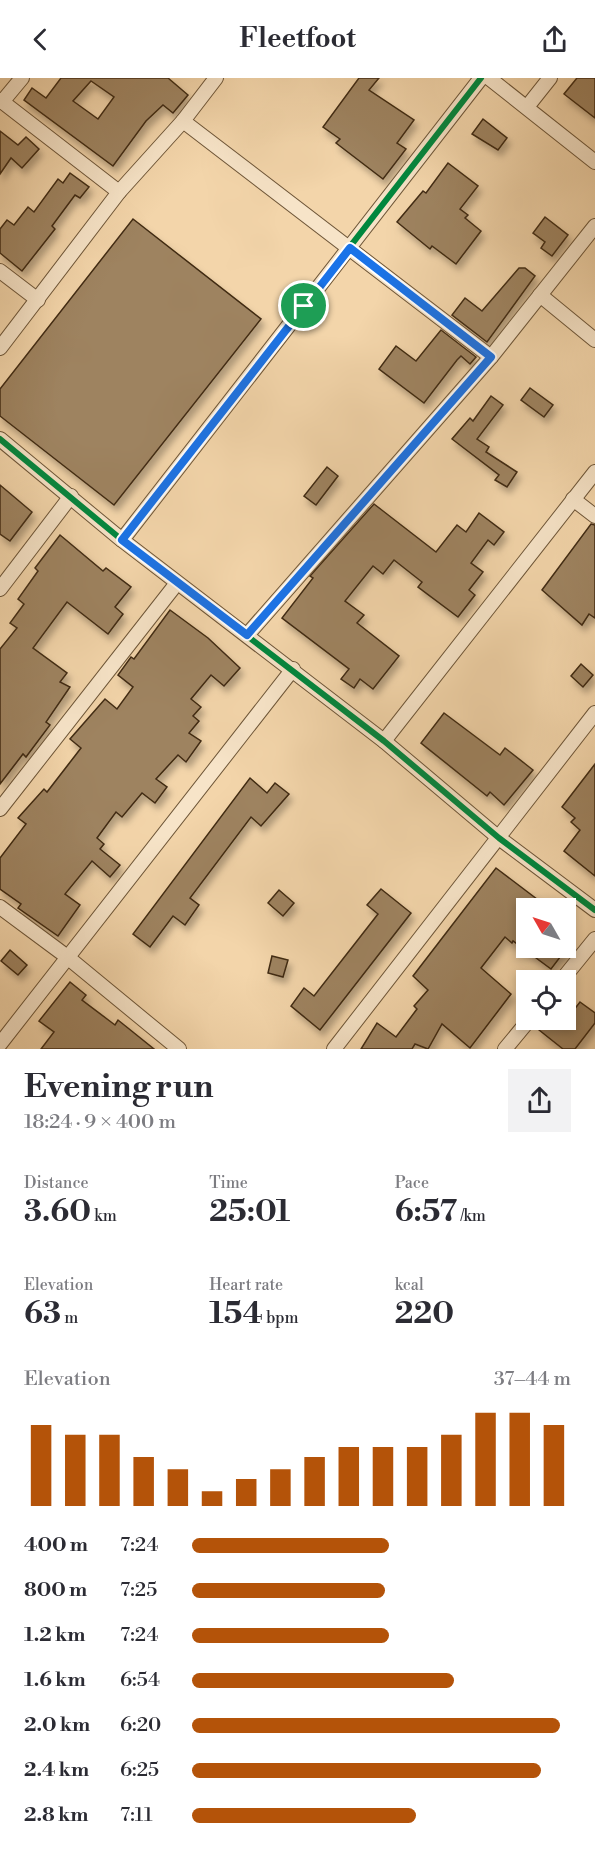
<!DOCTYPE html>
<html lang="en">
<head>
<meta charset="utf-8">
<style>
  :root { --surface:#fff; --page:#f2f2f3; --text:#2b2b33; --muted:#7c7c81; --accent:#b45309 }
  body { margin:0; font-family:"Libre Bodoni",serif; background:var(--page); color:var(--text); height:100vh; display:flex; flex-direction:column; font-size:22px; white-space:nowrap }
  * { box-sizing:border-box; margin:0 }
  p { font-size:20px; color:var(--muted) }
  .icon { flex:none; width:33px; height:33px; fill:none; stroke:currentColor; stroke-width:2; stroke-linecap:round; stroke-linejoin:round }
  .map { position:relative; height:971px; overflow:hidden }
  .sheet { display:flex; flex-direction:column; background:var(--surface); flex:1 }
  .sheet>* { flex:none }
  .needle { width:39px; rotate:309deg }
  .fabs { position:absolute; left:516px; top:820px; display:grid; gap:12px }
  .fabs a { display:grid; place-items:center; width:60px; height:60px; border-radius:0px; background:var(--surface); box-shadow:0 3px 9px #0003; font-size:30px }
  .pin { position:absolute; display:grid; place-items:center; width:51px; height:51px; color:#fff; margin:-26px; border:3px solid #fff; border-radius:50%; box-shadow:0 2px 6px #0007 }
  .round { display:grid; place-items:center; flex:none; width:63px; height:63px; border-radius:0px; background:var(--page) }
  .overview { display:flex; align-items:center; justify-content:space-between; height:102px; padding:0 24px }
  h1 { font-size:33px; font-weight:700; line-height:45px }
  .stats { display:grid; grid-template-columns:repeat(3,1fr); gap:9px; height:102px; padding:6px 24px }
  .stats div { display:grid; align-content:center }
  .stats b { font-size:30px; font-weight:700 }
  .stats small { font-size:16px; font-weight:400 }
  .stats p { font-size:16px }
  .chart { height:168px; padding:12px 24px }
  .chart p { display:flex; justify-content:space-between }
  .chart svg { width:100%; height:108px; margin-top:6px; stroke:var(--accent); stroke-width:6 }
  ul { padding:0 24px; list-style:none; font-size:20px }
  li { display:grid; grid-template-columns:96px 72px 1fr; align-items:center; height:45px }
  li i { height:15px; border-radius:8px; background:var(--accent) }
  header { display:flex; justify-content:space-between; align-items:center; height:78px; padding:0 24px; background:var(--surface); font-size:27px; font-weight:700 }
  .map>svg:first-child { display:block }
</style>
</head>
<body>
<header><svg class="icon" aria-label="back" viewBox="0 0 24 24"><path d="M15 5l-7 7 7 7"/></svg>Fleetfoot<svg class="icon" aria-label="share" viewBox="0 0 24 24"><path d="M12 15V3M7 8l5-5 5 5M5 13v7h14v-7"/></svg></header>
<div class="map">
<svg width="595" height="971" viewBox="0 0 595 971">
  <defs>
    <filter id="shadow"><feDropShadow dx="3.5" dy="6" stdDeviation="3" flood-color="#0004"/></filter>
  </defs>
  <rect width="100%" height="100%" fill="#f3d5aa"/>
  <filter id="stains"><feTurbulence type="fractalNoise" baseFrequency=".00333" numOctaves="4"/><feColorMatrix values="0 0 0 0 .2 0 0 0 0 .09 0 0 0 0 .02 0 0 0 .5 -.17"/></filter>
  <radialGradient id="worn" r=".72"><stop offset=".6" stop-color="#630" stop-opacity="0"/><stop offset="1" stop-color="#630" stop-opacity=".3"/></radialGradient>
  <g fill="#9e8361" stroke="#412b12" stroke-width="1.5" fill-rule="evenodd" filter="url(#shadow)">
    <path d="M61,0H168L188,17L173,35L163,27L146,43L113,88L24,22L32,10L46,20ZM91,3L114,19L98,41L73,23Z"/>
    <path d="M359,0H379L369,12L414,42L397,65L406,71L383,101L336,65L340,61L323,49Z"/>
    <path d="M577,0H595V40L564,16Z"/>
    <path d="M483,41L507,60L498,72L472,56Z"/>
    <path d="M0,53L18,67L26,59L39,71L22,90L11,80L0,96Z"/>
    <path d="M448,85L478,108L460,131L468,137L465,140L481,153L456,186L432,168L430,171L397,144L423,113L426,115Z"/>
    <path d="M70,95L89,109L80,120L75,117L52,148L55,151L22,193L0,175V151L7,142L14,147L28,129L34,134L58,101L63,105Z"/>
    <path d="M545,139L568,157L552,178L541,170L545,164L533,155Z"/>
    <path d="M133,141L261,241L114,427L0,338V311Z"/>
    <path d="M519,190H525L535,198L487,264L452,237L465,220L482,233Z"/>
    <path d="M441,252L476,279L470,286L461,278L457,282L424,325L379,291L396,268L416,283Z"/>
    <path d="M530,310L553,327L544,339L521,322Z"/>
    <path d="M491,318L503,327L477,361L489,369L486,374L517,394L507,409L495,402L499,397L452,361L470,340L473,343Z"/>
    <path d="M327,389L338,398L316,427L304,418Z"/>
    <path d="M0,407L32,434L10,463L0,456Z"/>
    <path d="M374,426L436,474L457,447L466,454L479,435L504,454L494,467L488,462L471,485L483,494L469,512L475,517L458,539L418,509L422,504L394,482L383,496L373,488L345,523L364,537L357,545L399,578L373,611L360,601L354,610L341,601L349,591L282,540L313,500L310,498Z"/>
    <path d="M591,446L595,447V540L589,536L582,547L542,512Z"/>
    <path d="M60,457L103,493L106,490L131,509L115,529L123,536L108,556L67,524L33,570L67,595L60,604L70,609L46,644L50,647L26,679L23,676L0,706V571L17,550L10,545L24,526L18,521L38,493L35,490Z"/>
    <path d="M170,532L208,560L240,590L224,608L211,597L191,621L201,629L193,638L199,643L189,655L201,663L186,684L178,677L156,701L167,709L155,725L142,715L122,739L116,734L97,760L104,766L100,771L120,787L110,799L92,783L65,816L80,827L58,858L18,830L21,826L0,811V780L26,746L18,740L44,711L47,714L81,670L70,661L105,621L117,631L133,609L118,597L131,579L134,581Z"/>
    <path d="M581,586L593,597L583,609L571,598Z"/>
    <path d="M444,635L500,677L505,670L533,692L504,727L490,714L487,718L421,665Z"/>
    <path d="M595,686V798L564,773L580,752L571,744L575,740L562,729Z"/>
    <path d="M250,700L267,715L275,705L289,716L261,748L251,739L190,820L199,827L185,847L173,838L150,869L133,856Z"/>
    <path d="M496,790L550,831H526V870H567L551,891L513,863L512,865L505,859L481,890L511,916L470,970L442,946L428,971L415,966L412,971H361L377,945L396,959L417,931L414,928L428,912L413,898Z"/>
    <path d="M381,811L411,835L320,952L291,928L304,910L314,918L378,836L367,827Z"/>
    <path d="M279,812L294,825L283,838L268,825Z"/>
    <path d="M10,872L27,887L18,897L1,883Z"/>
    <path d="M272,878L288,882L283,899L268,895Z"/>
    <path d="M70,904L86,917L82,922L115,947L118,942L154,971H41L54,954L39,943Z"/>
    <path d="M580,924L595,935V945L575,971H563L539,952L547,942H566Z"/>
  </g>
  <g fill="none" stroke-linecap="round" stroke-linejoin="round">
    <g stroke="#6e5638" stroke-width="16">
      <g id="minor">
        <path d="M489,0L595,84"/>
        <path d="M0,22L119,114"/>
        <path d="M2,24L22,0"/>
        <path d="M527,29L550,0"/>
        <path d="M183,43L491,279"/>
        <path d="M0,193L38,222"/>
        <path d="M540,217L595,262"/>
        <path d="M0,270L119,114L183,43L216,0"/>
        <path d="M0,361L122,462L384,663L499,760L595,832"/>
        <path d="M573,421L595,438"/>
        <path d="M122,462L481,0"/>
        <path d="M0,511L71,418"/>
        <path d="M247,557L491,279L595,148"/>
        <path d="M384,663L595,394"/>
        <path d="M0,731L177,505"/>
        <path d="M0,829L66,878L179,971"/>
        <path d="M561,903L595,861"/>
        <path d="M0,966L293,591"/>
        <path d="M334,971L595,635"/>
        <path d="M505,971L529,942"/>
      </g>
    </g>
    <use href="#minor" stroke="#f7e4c8" stroke-width="14"/>
    <g stroke="#f7e4c8" stroke-width="10">
      <g id="cycleway">
        <path d="M0,361L122,462L384,663L499,760L595,832"/>
        <path d="M122,462L481,0"/>
      </g>
    </g>
    <use href="#cycleway" stroke="#00873e" stroke-width="6"/>
  </g>
  <g fill="none" stroke-linecap="round" stroke-linejoin="round">
    <g stroke="#fff" stroke-width="12">
      <path id="route" d="M350,170L491,279L247,557L122,462Z"/>
    </g>
    <use href="#route" stroke="#1a73e8" stroke-width="8"/>
  </g>
  <rect width="100%" height="100%" filter="url(#stains)"/>
  <rect width="100%" height="100%" fill="url(#worn)"/>
</svg>
<div class="fabs">
<a><svg class="needle" viewBox="-14 -14 28 28"><path d="M0-13l5 13h-10z" fill="#e53935"/><path d="M0 13l5-13h-10z" fill="#7c7c81"/></svg></a>
<a><svg class="icon" aria-label="locate" viewBox="0 0 24 24"><circle cx="12" cy="12" r="6"/><path d="M12 2v4M12 18v4M2 12h4M18 12h4"/></svg></a>
</div>
<div class="pin" style="left:304px;top:228px;background:#1e9e55"><svg class="icon" aria-label="arrive" viewBox="0 0 24 24"><path d="M6 21V4h12l-3 4 3 4H6"/></svg></div>
</div>
<section class="sheet">
<div class="overview"><div><h1>Evening run</h1><p>18:24 · 9 × 400 m</p></div><a class="round"><svg class="icon" aria-label="share" viewBox="0 0 24 24"><path d="M12 15V3M7 8l5-5 5 5M5 13v7h14v-7"/></svg></a></div>
<div class="stats">
<div><p>Distance</p><b>3.60<small> km</small></b></div>
<div><p>Time</p><b>25:01</b></div>
<div><p>Pace</p><b>6:57<small> /km</small></b></div>
</div>
<div class="stats">
<div><p>Elevation</p><b>63<small> m</small></b></div>
<div><p>Heart rate</p><b>154<small> bpm</small></b></div>
<div><p>kcal</p><b>220</b></div>
</div>
<div class="chart"><p><span>Elevation</span>37–44 m</p>
<svg viewBox="0 0 160 44" preserveAspectRatio="none"><path d="M5 44V11M15 44V15M25 44V15M35 44V24M45 44V29M55 44V38M65 44V33M75 44V29M85 44V24M95 44V20M105 44V20M115 44V20M125 44V15M135 44V6M145 44V6M155 44V11"/></svg>
</div>
<ul>
<li><b>400 m</b>7:24<i style="width:52%"></i></li>
<li><b>800 m</b>7:25<i style="width:51%"></i></li>
<li><b>1.2 km</b>7:24<i style="width:52%"></i></li>
<li><b>1.6 km</b>6:54<i style="width:69%"></i></li>
<li><b>2.0 km</b>6:20<i style="width:97%"></i></li>
<li><b>2.4 km</b>6:25<i style="width:92%"></i></li>
<li><b>2.8 km</b>7:11<i style="width:59%"></i></li>
</ul>
</section>
</body>
</html>
